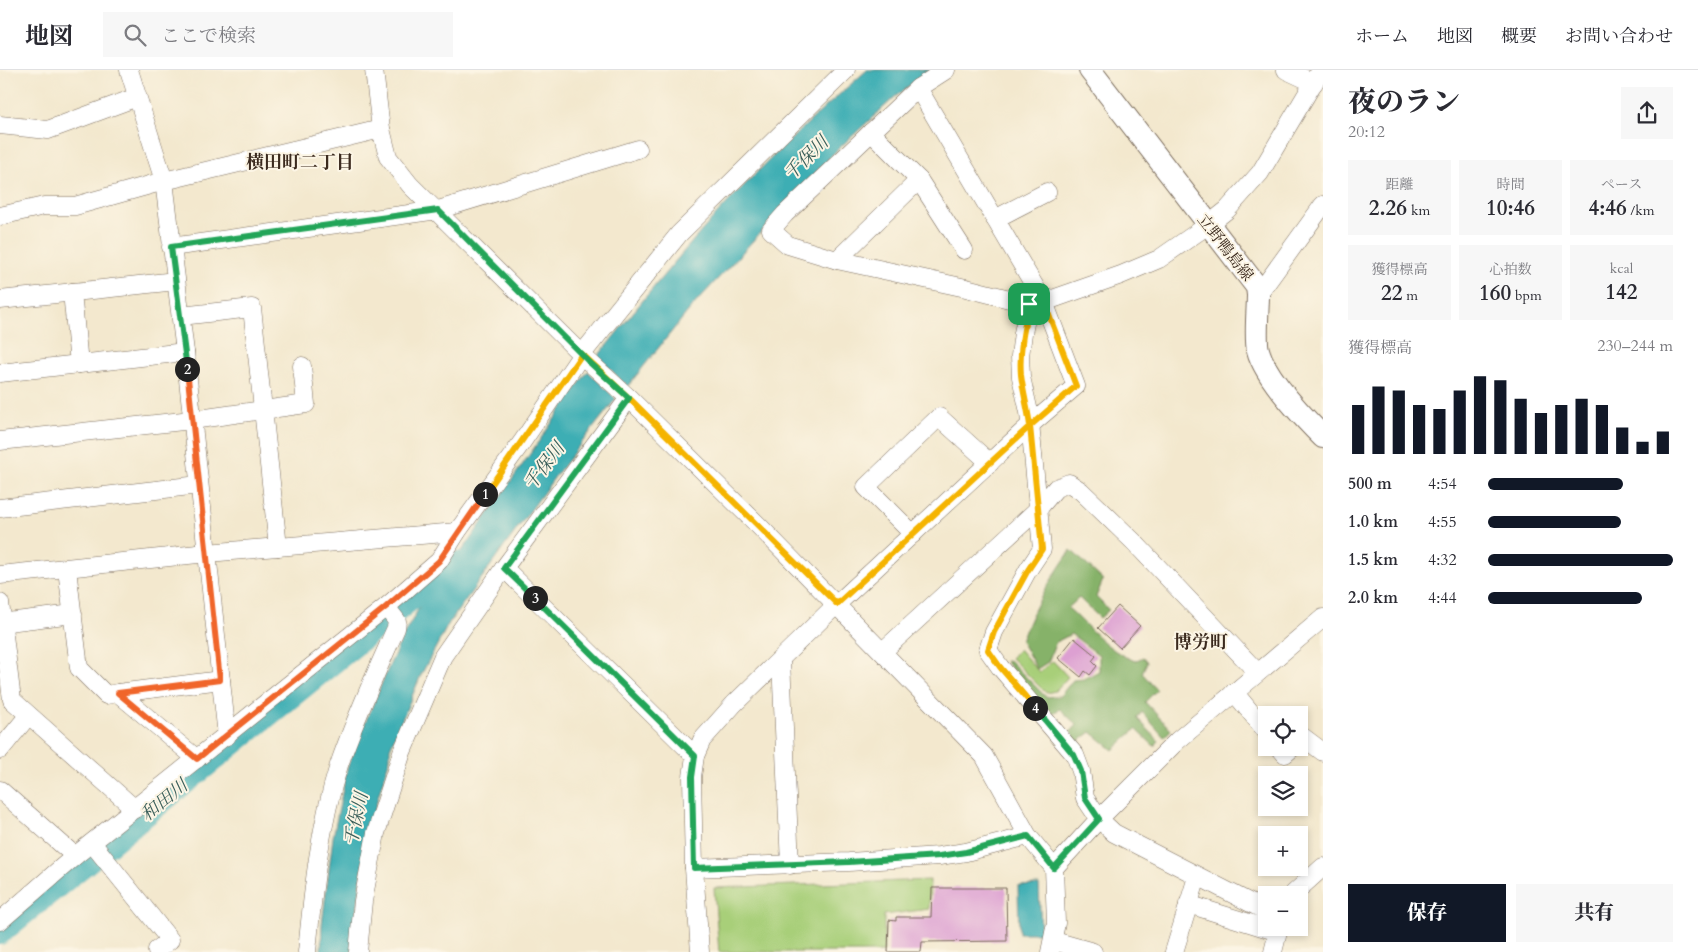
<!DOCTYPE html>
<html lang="ja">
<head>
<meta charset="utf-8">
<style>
  :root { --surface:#fff; --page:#f7f7f7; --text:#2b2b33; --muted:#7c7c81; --line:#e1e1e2; --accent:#111827 }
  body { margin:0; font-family:Cardo,"Noto Serif JP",serif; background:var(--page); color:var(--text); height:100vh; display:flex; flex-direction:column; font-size:19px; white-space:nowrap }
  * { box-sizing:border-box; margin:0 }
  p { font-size:16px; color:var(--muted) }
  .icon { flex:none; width:28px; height:28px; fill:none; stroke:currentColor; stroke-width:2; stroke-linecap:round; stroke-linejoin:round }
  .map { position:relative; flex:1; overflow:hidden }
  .panel { display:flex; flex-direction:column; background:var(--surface); width:375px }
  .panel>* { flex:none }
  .tools { position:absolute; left:1258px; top:636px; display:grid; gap:10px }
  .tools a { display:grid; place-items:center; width:50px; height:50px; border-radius:0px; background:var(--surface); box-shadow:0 2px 8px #0003; font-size:25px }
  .pin { position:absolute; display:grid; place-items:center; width:42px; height:42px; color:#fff; margin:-21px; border-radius:10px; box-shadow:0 2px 8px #0006 }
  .km { position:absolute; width:25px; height:25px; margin:-12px; border-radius:50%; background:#222; color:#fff; font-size:14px; line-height:25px; text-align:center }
  .round { display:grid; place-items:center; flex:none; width:52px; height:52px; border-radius:0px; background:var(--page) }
  .head { display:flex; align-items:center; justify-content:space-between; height:85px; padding:0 25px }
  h1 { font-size:28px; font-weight:800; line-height:38px }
  .metrics { display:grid; grid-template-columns:repeat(3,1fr); gap:8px; height:85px; padding:5px 25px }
  .metrics div { display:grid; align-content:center; border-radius:0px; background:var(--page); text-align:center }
  .metrics b { font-size:21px; font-weight:800 }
  .metrics small { font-size:14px; font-weight:400 }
  .metrics p { font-size:14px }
  .chart { height:140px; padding:10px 25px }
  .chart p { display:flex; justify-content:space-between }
  .chart svg { width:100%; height:90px; margin-top:5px; stroke:var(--accent); stroke-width:6 }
  .button { display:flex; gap:10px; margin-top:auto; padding:10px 25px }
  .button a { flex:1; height:58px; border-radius:0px; background:var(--accent); color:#fff; font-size:20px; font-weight:800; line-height:58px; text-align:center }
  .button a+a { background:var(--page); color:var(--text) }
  ul { padding:0 25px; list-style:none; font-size:16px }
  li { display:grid; grid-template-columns:80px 60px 1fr; align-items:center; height:38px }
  li i { height:12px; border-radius:6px; background:var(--accent) }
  header { display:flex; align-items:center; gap:30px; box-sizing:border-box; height:70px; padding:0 25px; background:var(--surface); border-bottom:1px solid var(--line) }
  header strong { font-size:24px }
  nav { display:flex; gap:28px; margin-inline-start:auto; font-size:18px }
  .search { width:350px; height:45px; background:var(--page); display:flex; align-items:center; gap:12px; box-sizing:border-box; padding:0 18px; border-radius:0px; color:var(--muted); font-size:19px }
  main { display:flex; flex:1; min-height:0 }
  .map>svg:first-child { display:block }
</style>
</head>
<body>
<header>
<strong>地図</strong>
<div class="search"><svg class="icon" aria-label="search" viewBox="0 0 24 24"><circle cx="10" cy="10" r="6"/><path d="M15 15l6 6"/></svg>ここで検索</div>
<nav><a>ホーム</a><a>地図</a><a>概要</a><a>お問い合わせ</a></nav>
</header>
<main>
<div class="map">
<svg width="1323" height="882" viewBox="0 0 1323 882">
  <rect width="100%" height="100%" fill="#fcf5e5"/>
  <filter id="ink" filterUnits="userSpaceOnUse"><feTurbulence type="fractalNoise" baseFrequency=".02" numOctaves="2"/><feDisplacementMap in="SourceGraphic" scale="10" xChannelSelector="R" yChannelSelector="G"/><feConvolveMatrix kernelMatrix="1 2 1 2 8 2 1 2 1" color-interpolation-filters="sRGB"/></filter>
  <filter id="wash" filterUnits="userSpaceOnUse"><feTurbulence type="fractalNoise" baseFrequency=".0096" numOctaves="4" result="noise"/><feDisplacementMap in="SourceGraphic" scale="20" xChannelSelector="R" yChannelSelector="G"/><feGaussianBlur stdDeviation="1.12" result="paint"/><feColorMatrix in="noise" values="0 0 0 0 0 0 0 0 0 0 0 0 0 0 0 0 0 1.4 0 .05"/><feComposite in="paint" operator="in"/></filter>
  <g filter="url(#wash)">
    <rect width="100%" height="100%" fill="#f3e8ce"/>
    <g fill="#a8cf79" stroke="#727c4c">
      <path d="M1019,579L1039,602L1053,591L1068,607L1055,621L1046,623L1011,588Z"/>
      <path d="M930,810L929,839L884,845V882H719L714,818Z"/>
    </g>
    <path fill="#86b269" stroke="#606e44" d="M1071,480L1103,510L1096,527L1109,540L1100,548L1079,528L1068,538C1090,557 1107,581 1135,591L1143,587L1147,592L1142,603L1157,620L1145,632L1171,660L1164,667L1142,642L1137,648L1159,671L1154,676L1136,659L1113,680L1091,662L1075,674L1066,667L1077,655L1060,639L1048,646L1005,591H1010L1046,627L1060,626L1073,610L1084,609L1099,601V585L1071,564L1056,572L1048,592L1037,599L1021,571C1035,534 1049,512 1071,480Z"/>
    <g fill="#3caeb4" stroke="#3c6c69">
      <path d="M867,0H930L895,27L835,82L690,239L627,317L598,286C636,239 673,192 714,147C762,95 814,46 867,0Z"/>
      <path d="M588,301L616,329L557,404L449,553L421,605L390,678V688L378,727L365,779L352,882H321L322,854L333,767L347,699L356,674L390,594L403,566L419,538L421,534L418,529L433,513L452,487L457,488Z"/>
      <path d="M1039,815L1041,863H1019L1018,816Z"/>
    </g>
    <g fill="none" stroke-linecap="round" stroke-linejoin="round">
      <path stroke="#3caeb4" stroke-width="22" d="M0,864L458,492"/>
    </g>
    <g id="blocks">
      <g fill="#dda0d2">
        <path d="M1118,536L1140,556L1120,578L1098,558Z"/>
        <path d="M1074,568L1096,586L1092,591L1097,596L1090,605L1085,601L1081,607L1058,588Z"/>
        <path d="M932,818H1006L1007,871L922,872L921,882H888L889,850L896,851V847H931Z"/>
      </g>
    </g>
  </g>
  <g filter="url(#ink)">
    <use href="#blocks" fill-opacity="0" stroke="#7b6c5c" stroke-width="1"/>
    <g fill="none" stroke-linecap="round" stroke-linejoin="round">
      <g stroke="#7b6c5c" stroke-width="19">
        <g id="minor">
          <path d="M129,0L164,111L185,282L227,666"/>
          <path d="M374,0L381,59L388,87L410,115L587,290L629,328L758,455L984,686L1028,766L1054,798L1056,853L1050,882"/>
          <path d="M1286,0L1314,13"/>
          <path d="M0,55L48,60L137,27"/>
          <path d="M871,62L919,110L964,180"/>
          <path d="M919,110L837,190L788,175L771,160L785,144L918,18L946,0"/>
          <path d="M0,146L44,136H75L164,111L381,59"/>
          <path d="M995,149L1047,122"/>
          <path d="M171,177L438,140L638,79"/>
          <path d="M837,190L966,218L1029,234"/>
          <path d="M72,222L79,294"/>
          <path d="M1258,225L1323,135"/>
          <path d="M0,230L176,211"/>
          <path d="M181,246L252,238L278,477"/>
          <path d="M0,303L185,282"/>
          <path d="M0,371L192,350L306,334L302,296"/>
          <path d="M0,438L199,415"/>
          <path d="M913,464L866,417L939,347L990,393"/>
          <path d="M504,498L695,686"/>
          <path d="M67,499L79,598L106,625L118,623L197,689"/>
          <path d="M0,505L207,483L457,462"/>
          <path d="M0,533L12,630L135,739"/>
          <path d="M0,553L73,544"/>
          <path d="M883,581L1038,439L1056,418L1069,413L1081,421L1133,471L1257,602"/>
          <path d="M781,590L790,795"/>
          <path d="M1234,622L1266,661"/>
          <path d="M118,623L221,610"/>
          <path d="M1299,671L1303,667L1323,682"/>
          <path d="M1280,678L1285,684L1292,678"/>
          <path d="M0,680L28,646"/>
          <path d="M0,720L75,786"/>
          <path d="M92,773L170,870L157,880V882"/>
          <path d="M694,798L849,792L939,786L966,782L1028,766"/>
          <path d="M1054,798L1099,749L1177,671L1323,548"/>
          <path d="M1292,825L1323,797"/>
          <path d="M1188,834L1278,862L1273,882"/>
          <path d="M1266,841L1114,763L1099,749L1085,728L1081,701L1075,685L1000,597L988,580L994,562L1028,500L1042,479L1029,342L1021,307L1020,286L1023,263L1029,234L1044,232L1121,205L1159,189L1208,155L1227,140L1260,103L1321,0"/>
          <path d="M0,851L75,786L386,537L439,491L457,462L522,372L582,284L679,164L846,0"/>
          <path d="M1054,871L1093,882"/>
          <path d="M307,882C313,819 320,755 339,695C355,648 376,603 396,558L397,551L386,537"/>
          <path d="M358,882L363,831L376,763L402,682L443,586L504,498L629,328"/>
          <path d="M700,882L694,798L692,707L695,686L702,670L734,634L837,534L1029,356L1076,316L1044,232L918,18"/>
          <path d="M1174,882L1197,807"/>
        </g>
      </g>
      <g stroke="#7b6c5c" stroke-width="24">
        <path id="major" d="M1090,0L1257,217L1258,225C1258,238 1255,269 1258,280C1265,307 1303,347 1323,367"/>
      </g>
      <use href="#minor" stroke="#fff" stroke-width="18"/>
      <use href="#major" stroke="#fff" stroke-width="22"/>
    </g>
  </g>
  <g fill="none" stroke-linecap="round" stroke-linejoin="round" filter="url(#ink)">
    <g stroke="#fff" stroke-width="10">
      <path id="split-1" d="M485,424L582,284L629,328L837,534L1030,356C1028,339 1023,322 1021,305C1019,281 1024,258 1029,234"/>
    </g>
    <g stroke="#fff" stroke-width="10">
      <path id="split-2" d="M187,299L220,610L118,623L197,689L386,537L439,491L485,424"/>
    </g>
    <g stroke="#fff" stroke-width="10">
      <path id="split-3" d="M187,299L171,177L438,140L587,290L629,328L504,498L535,528"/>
    </g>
    <g stroke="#fff" stroke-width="10">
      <path id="split-4" d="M535,528L695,686L692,707L694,798L849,792L939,786L966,782L1028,766L1054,798L1099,749L1085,728L1081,701L1074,685L1035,638"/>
    </g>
    <g stroke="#fff" stroke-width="10">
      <path id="split-5" d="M1029,234L1044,232L1076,316L1030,356L1042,479L1028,500L994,562L988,580L1000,597L1035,638"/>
    </g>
    <use href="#split-1" stroke="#f5b400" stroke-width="6"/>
    <use href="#split-2" stroke="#f0652b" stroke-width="6"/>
    <use href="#split-3" stroke="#22a559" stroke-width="6"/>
    <use href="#split-4" stroke="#22a559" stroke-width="6"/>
    <use href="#split-5" stroke="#f5b400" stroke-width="6"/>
  </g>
  <g text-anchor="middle" stroke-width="4" stroke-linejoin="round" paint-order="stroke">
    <g font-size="16" fill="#3b2a1e" stroke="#fcf5e5">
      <text transform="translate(1226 177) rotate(52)" y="6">立野鴨島線</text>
    </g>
    <g font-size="18" font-style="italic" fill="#3b5f5a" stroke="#fcf5e5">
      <text transform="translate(806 88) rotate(-45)" y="6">千保川</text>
      <text transform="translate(544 396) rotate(-53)" y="6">千保川</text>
      <text transform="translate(164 730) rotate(-39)" y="6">和田川</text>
      <text transform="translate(356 749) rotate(-78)" y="6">千保川</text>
    </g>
    <g font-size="18" font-weight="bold" fill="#3b2a1e" stroke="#fcf5e5">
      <text x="300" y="98">横田町二丁目</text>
      <text x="1201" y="578">博労町</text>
    </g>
  </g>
</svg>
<div class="tools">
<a><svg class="icon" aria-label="locate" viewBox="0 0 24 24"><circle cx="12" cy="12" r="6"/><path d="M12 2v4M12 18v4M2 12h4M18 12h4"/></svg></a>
<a><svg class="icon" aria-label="layers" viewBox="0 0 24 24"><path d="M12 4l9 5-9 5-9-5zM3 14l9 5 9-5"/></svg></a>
<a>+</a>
<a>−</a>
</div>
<div class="pin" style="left:1029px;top:234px;background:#1e9e55"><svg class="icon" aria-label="arrive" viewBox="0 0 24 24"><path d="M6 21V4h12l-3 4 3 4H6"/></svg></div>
<b class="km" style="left:485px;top:424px">1</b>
<b class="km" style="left:187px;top:299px">2</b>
<b class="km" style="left:535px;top:528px">3</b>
<b class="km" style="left:1035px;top:638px">4</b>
</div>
<section class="panel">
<div class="head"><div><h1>夜のラン</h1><p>20:12</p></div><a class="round"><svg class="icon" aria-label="share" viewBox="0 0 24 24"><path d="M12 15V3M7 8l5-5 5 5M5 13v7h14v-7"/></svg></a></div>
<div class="metrics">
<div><p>距離</p><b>2.26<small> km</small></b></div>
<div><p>時間</p><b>10:46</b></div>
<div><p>ペース</p><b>4:46<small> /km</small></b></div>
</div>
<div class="metrics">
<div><p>獲得標高</p><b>22<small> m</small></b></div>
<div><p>心拍数</p><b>160<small> bpm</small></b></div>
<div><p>kcal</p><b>142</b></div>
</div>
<div class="chart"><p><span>獲得標高</span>230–244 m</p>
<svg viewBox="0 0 160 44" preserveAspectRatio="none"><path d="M5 44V20M15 44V11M25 44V13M35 44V20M45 44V22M55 44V13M65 44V6M75 44V8M85 44V17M95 44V24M105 44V20M115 44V17M125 44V20M135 44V31M145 44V38M155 44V33"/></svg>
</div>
<ul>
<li><b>500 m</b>4:54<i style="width:73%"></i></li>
<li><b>1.0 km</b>4:55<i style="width:72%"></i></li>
<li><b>1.5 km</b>4:32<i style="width:100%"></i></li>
<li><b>2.0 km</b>4:44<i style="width:83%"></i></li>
</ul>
<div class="button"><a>保存</a><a>共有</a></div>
</section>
</main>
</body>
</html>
